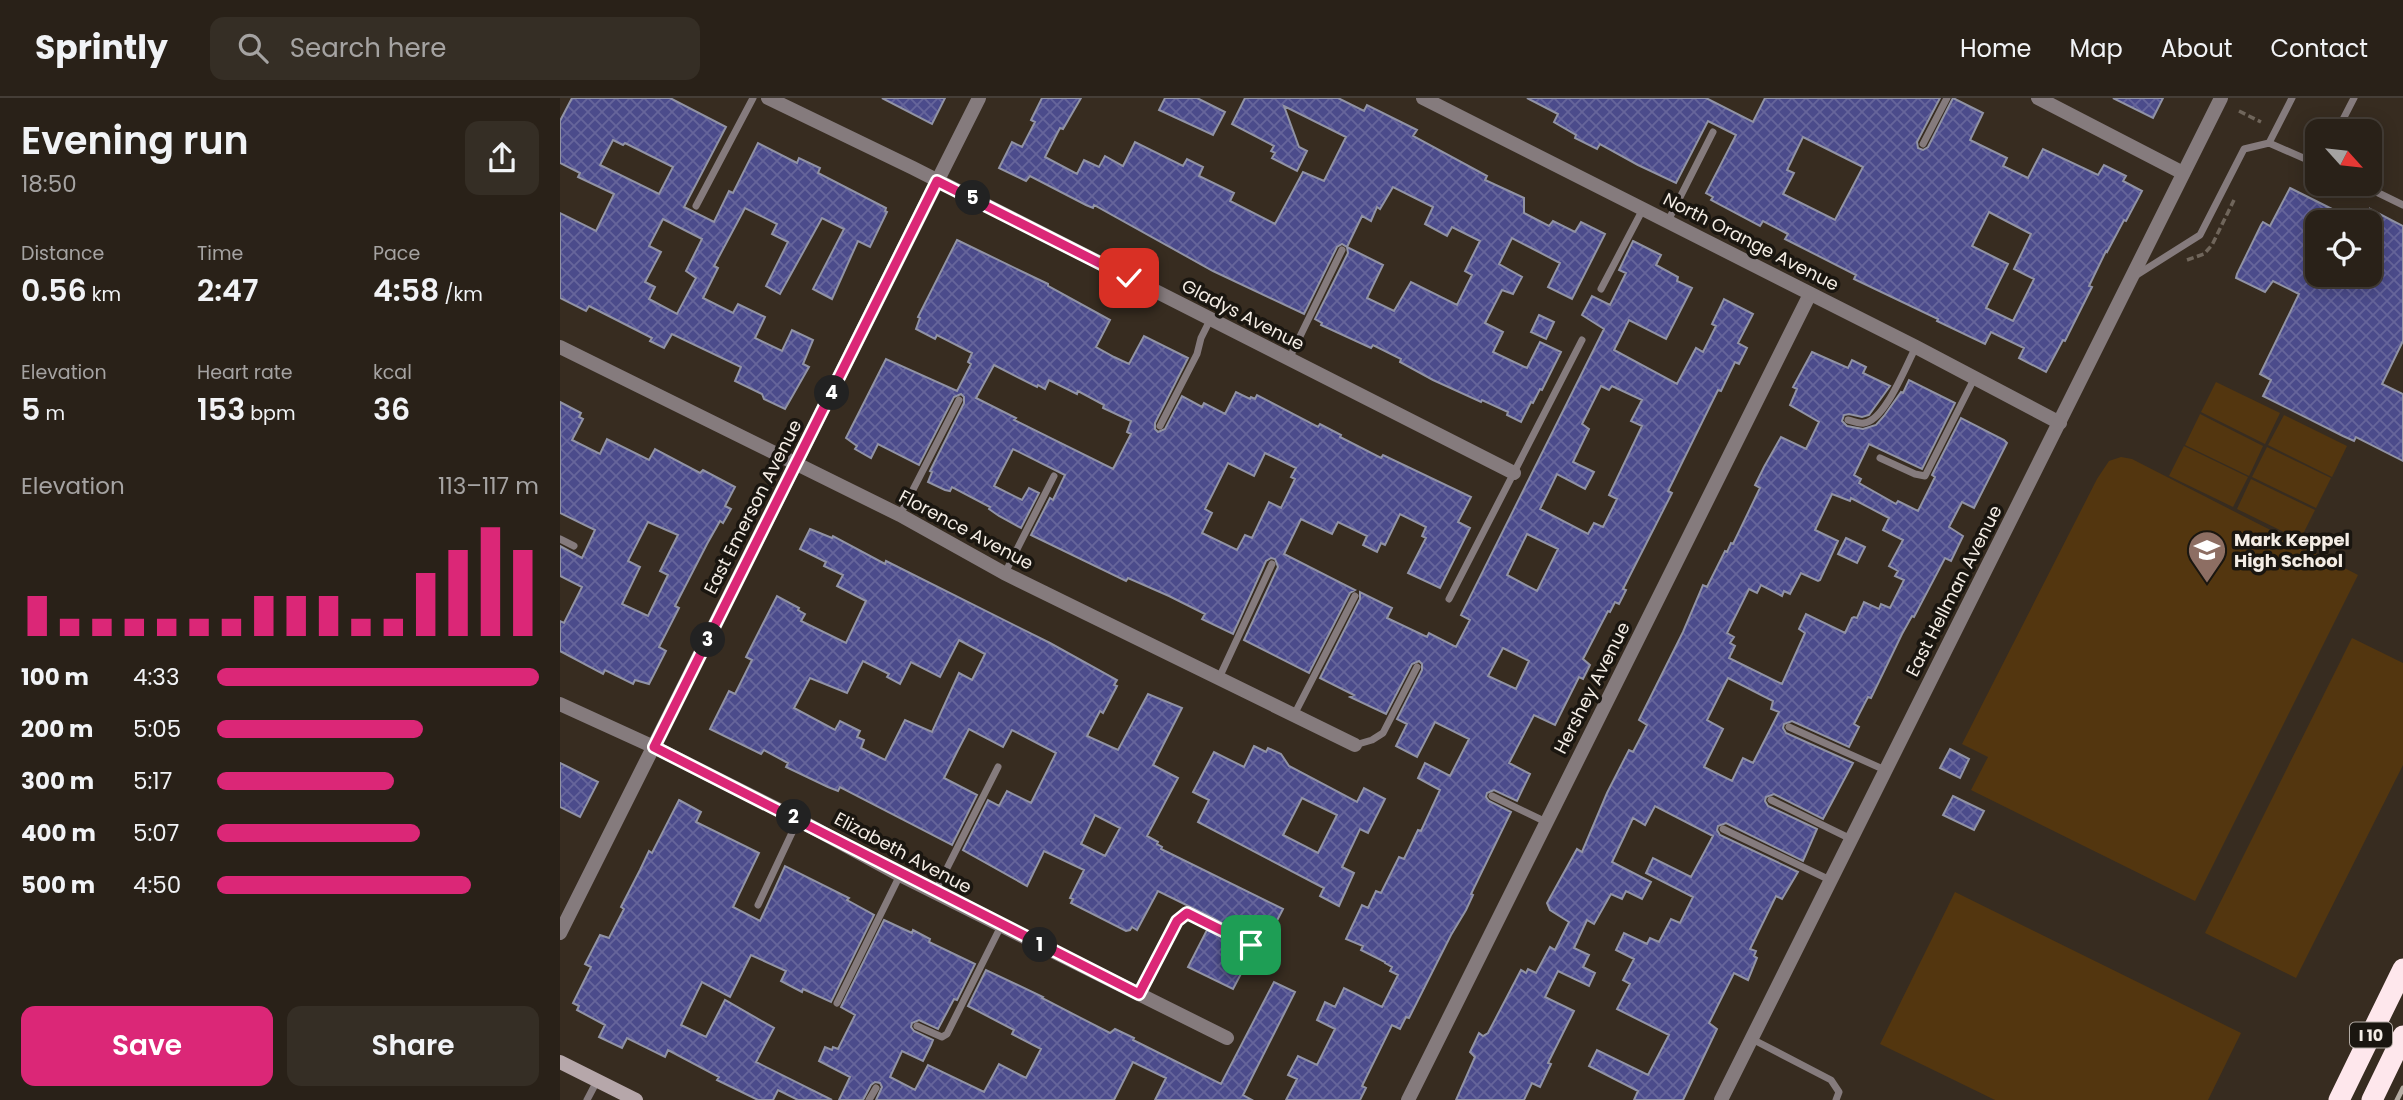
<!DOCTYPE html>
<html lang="en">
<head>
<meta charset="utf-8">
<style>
  :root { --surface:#292118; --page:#352e25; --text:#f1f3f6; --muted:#a5a3a2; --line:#453e37; --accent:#db2777 }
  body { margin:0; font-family:Poppins,sans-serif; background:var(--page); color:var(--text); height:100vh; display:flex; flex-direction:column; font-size:26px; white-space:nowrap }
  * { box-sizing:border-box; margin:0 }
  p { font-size:23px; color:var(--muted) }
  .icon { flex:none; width:38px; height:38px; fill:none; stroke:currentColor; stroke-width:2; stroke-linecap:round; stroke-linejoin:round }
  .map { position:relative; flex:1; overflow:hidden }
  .drawer { display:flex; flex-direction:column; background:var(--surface); width:560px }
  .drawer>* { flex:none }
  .needle { width:46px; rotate:117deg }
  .fabs { position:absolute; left:1745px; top:21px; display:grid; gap:14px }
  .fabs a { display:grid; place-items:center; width:77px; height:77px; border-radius:14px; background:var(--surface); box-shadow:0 4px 18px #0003,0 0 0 2px var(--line); font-size:35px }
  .pin { position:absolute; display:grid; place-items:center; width:60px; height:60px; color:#fff; margin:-30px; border-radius:14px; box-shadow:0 4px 10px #0006 }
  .km { position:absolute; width:35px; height:35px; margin:-18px; border-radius:50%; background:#222; color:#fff; font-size:19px; line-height:35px; text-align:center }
  .round { display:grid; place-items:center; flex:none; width:74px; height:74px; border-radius:14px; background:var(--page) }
  .headline { display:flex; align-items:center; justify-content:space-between; height:119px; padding:0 21px }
  h1 { font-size:38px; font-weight:600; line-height:52px }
  .stats { display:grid; grid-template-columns:repeat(3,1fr); gap:10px; height:119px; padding:7px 21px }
  .stats div { display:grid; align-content:center }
  .stats b { font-size:30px; font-weight:600 }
  .stats small { font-size:19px; font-weight:400 }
  .stats p { font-size:19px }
  .chart { height:196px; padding:14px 21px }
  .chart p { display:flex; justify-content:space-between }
  .chart svg { width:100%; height:126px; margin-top:7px; stroke:var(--accent); stroke-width:6 }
  .button { display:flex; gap:14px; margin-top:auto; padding:14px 21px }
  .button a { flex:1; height:80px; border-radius:14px; background:var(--accent); color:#fff; font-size:28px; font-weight:600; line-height:80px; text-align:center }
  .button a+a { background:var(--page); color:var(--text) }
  ul { padding:0 21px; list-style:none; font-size:23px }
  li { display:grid; grid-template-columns:112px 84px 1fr; align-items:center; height:52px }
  li i { height:18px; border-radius:9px; background:var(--accent) }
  header { display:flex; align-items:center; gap:42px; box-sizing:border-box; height:98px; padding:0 35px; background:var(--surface); border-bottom:2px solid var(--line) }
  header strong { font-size:33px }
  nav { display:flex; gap:38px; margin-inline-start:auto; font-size:24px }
  .search { width:490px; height:63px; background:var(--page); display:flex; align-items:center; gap:18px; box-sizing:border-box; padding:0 24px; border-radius:14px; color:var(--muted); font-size:26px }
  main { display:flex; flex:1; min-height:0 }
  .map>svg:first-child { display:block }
</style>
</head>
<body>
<header>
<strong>Sprintly</strong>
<div class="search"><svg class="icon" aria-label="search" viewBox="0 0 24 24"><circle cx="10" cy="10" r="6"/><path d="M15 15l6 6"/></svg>Search here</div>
<nav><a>Home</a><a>Map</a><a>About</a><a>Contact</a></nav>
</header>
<main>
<section class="drawer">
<div class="headline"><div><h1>Evening run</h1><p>18:50</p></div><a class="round"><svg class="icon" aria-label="share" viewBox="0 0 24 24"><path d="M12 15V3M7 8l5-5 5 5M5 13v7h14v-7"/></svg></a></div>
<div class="stats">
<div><p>Distance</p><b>0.56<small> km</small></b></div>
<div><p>Time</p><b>2:47</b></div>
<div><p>Pace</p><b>4:58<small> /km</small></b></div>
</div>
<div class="stats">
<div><p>Elevation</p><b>5<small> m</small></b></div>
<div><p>Heart rate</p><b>153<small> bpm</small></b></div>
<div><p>kcal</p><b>36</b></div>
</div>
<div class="chart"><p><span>Elevation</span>113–117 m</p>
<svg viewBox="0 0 160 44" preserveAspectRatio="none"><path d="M5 44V30M15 44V38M25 44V38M35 44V38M45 44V38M55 44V38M65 44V38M75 44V30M85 44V30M95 44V30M105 44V38M115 44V38M125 44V22M135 44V14M145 44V6M155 44V14"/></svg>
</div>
<ul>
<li><b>100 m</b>4:33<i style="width:100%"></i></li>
<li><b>200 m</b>5:05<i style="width:64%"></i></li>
<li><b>300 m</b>5:17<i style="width:55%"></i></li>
<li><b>400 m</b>5:07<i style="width:63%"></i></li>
<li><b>500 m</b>4:50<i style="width:79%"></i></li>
</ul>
<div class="button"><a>Save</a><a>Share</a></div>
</section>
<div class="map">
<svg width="1843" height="1002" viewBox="0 0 1843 1002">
  <defs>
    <pattern id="building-cross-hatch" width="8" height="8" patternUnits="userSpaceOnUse" patternTransform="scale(1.75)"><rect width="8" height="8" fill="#4b4b8b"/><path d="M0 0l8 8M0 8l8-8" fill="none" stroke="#66659b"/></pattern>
  </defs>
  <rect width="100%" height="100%" fill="#372c20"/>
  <g fill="#53360f">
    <path d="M1656,284L1720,315L1705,346L1641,314Z"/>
    <path d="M1640,316L1703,348L1689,378L1625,347Z"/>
    <path d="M1724,317L1787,348L1772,379L1708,347Z"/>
    <path d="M1624,348L1688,379L1673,409L1609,378Z"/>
    <path d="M1707,349L1771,380L1756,410L1692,379Z"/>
    <path d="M1561,359L1572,361L1798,477L1635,803L1411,692L1428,659L1402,646L1537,381L1549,363Z"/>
    <path d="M1691,381L1755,412L1740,442L1677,411Z"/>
    <path d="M1792,540L1843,565V667L1736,880L1645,835Z"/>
    <path d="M1395,794L1681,935L1648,1002H1435L1320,946Z"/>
  </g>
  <g fill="url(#building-cross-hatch)" stroke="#9193a5" stroke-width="2" fill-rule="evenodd">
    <path d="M12,0H110L166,29L124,109L154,124L169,93L173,95L198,45L237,65L239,60L260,70L258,75L326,110L325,113L327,114L310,149L298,143L272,201L253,191L284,131L262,120L220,196L206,188L228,144L212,136L217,126L185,110L154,168L158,170L143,200L173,215L178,206L205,219L195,240L222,253L232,232L253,242L243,266L249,269L225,311L204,301L202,296L175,283L181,269L112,236L104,250L90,243L92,240L31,209L29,208L26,213L0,200V115L36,133L54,96L18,79L20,75L0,65V23ZM53,42L63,47L65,45L113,69L99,96L40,67ZM103,121L142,141L126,173L136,180L117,216L89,201L95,189L85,184L101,154L89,148Z"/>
    <path d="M322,0H385L372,26Z"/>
    <path d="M482,0H521L503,31L500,30L485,59L517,76L524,62L539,69L545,58L563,68L575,44L623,68L627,61L643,69L639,78L674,95L670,103L715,126L743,74L764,83L786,39L724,8L739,49L747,53L737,73L712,60L715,55L711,53L714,48L672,26L685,0H778L804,13L807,7L857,32L853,38L927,78L925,82L964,100V115L989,128L993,123L1015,134L1021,124L1045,136L1012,201L988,189L1000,165L952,140L939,166L962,179L953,196L942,192L925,225L943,234L933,254L967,270L980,244L1001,254L982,292L980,291L973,305L971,304L961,324L947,317L948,314L922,302L921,304L873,282L840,264L841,261L813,247L811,250L761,227L762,225L755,221L788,155L787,149L823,167L807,200L834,213L851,184L897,207L912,177L905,173L920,143L892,129L887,138L865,126L873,109L833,89L820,111L817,109L811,123L802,118L787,149L782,146L777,149L744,216L653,173L534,107L533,110L526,107L470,78L466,83L439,70L452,44L462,49L475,24L471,22Z"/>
    <path d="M605,0H637L665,14L653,37L599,12Z"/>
    <path d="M967,0H1146L1193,24L1205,0H1380L1357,44L1358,50L1363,52L1368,49L1393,0L1423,15L1410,42L1447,60L1443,68L1468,80L1483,51L1538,77L1544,67L1566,78L1563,83L1582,93L1566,123L1564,122L1547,154L1546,153L1529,188L1532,189L1505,243L1503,242L1486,274L1459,260L1464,250L1431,234L1425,246L1377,223L1378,221L1294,181L1296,177L1225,141L1228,136L1203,123L1200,128L1151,102L1153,99L1146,95L1176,37L1148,23L1116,85L1078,67L1040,46L1037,51L1015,40L1016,37L994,24L998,16ZM1243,39L1303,69L1275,122L1223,96L1234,75L1227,72ZM1429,114L1471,136L1454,171L1474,181L1453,223L1426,210L1448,166L1412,148Z"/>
    <path d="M1553,0H1603L1593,20Z"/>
    <path d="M1730,90L1798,124H1757V177H1810V111L1843,128V243L1822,286L1843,296V363L1796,339L1794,343L1783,338L1703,298L1711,282L1700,276L1739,196L1713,183L1705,194L1676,180L1677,176L1701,127L1703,124L1710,128Z"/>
    <path d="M397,142L488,186V188L550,222L536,249L554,259L569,266L584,238L628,260L595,325V331L598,334L605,331L622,298L642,309L644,305L665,316L676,294L690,301L691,299L695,301L697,297L758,329L760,326L781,337L780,339L821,360L823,357L911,399L898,424L910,430L880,490L848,475L866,440L862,438L866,429L840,416L825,447L821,445L817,454L803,447L807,438L778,424L772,436L741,421L724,456L795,492L790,495L749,575L684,542L718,469L715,461L711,460L706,463L673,536L642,521L645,516L609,498L568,480L566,483L471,437L490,400L493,402L505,377L453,351L434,388L462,402L469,390L479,395L461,430L439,418L429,411L430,409L392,389L390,393L385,392L368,384L372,374L370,373L404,305V299L401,296L394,299L359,367L318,346L311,360L295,351L297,348L286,340L326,261L397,293L411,266L408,264L412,255L377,237L375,241L356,231L360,220L358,219ZM434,267L477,289L478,287L485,291L489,282L517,296L518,293L544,307L543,310L571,323L567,334L571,336L553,371L454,322L456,320L416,300ZM705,355L736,370L731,379L735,381L721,410L709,404L692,440L685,437L677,452L642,435L652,415L645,411L668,365L694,378Z"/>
    <path d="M1073,143L1101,157L1096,167L1118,179L1117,183L1132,190L1106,241L1069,222L1054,252L1117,286L1136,250L1143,254L1156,228L1152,226L1164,201L1193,216L1178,245L1187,250L1179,266L1175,264L1161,293L1158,292L1108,393L1112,395L1063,491L1066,492L1059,506L1055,504L1050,514L1048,513L1023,561L1030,567L1023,581L1019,579L995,627L974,617L949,665L970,676L957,703L934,692L927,695L926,699L929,703L951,714L911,796L913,797L906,812L891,837L849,920L846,919L840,931L832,927L802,988L806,990L800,1002H726L737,981L728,977L738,958L757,967L775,931L757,922L765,904L775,909L784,890L822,909L838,877L830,873L832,869L825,865V864L801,852L803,848L786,841L802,807L808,810L816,793L821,795L839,759L844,761L858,732L861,733L880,692L858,680L865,665L890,678L909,641L875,624L857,659L836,648L847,626L837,621L862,572V566L859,563L852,566L826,616L790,599L794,597L760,580L800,501V494L832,510L827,520L867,539L869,535L896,549L910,522L901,517L1044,231L1022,217L1032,198L1050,207L1066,175L1059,172ZM1041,288L1049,292L1052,288L1082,302L1071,323L1082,328L1049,397L1057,401L1043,429L1034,425L1028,436L980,411L997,376L1025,391L1034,374L1013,364L1029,331L1022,326ZM967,436L998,451L977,493L947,477ZM943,550L969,563L956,591L928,578Z"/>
    <path d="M979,217L994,224L986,241L971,234Z"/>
    <path d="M1252,254L1288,270L1292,262L1306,269L1303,275L1330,288L1309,317L1302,319L1289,316L1284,317L1282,323L1287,328L1303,331L1316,327L1324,318L1341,294L1343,295L1349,282L1395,305L1362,371L1309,346L1294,377L1301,381L1299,385L1336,406L1338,403L1358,413L1375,379L1372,377L1401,320L1444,342L1447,345L1414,410L1402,404L1389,429L1403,438L1391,463L1385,460L1354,519L1352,518L1342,536L1311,600L1308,599L1294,626L1299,629L1289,649L1232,623L1224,626L1223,630L1226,635L1293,665L1263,721L1214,696L1206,699L1205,703L1208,708L1257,731L1243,763L1166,725L1158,728L1157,732L1160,737L1238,774L1222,801L1216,798L1190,851L1196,853L1194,858L1197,860L1188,882L1174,875L1149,925L1157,931L1123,1002H1074L1078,993L1029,968L1037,952L1088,977L1109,937L1057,911L1070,886L1063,882L1074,861L1056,852L1064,835L1087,846L1090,840L1099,844L1111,821L1120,825L1133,799L1086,775L1093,760L1131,779L1153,738L1095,708L1085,727L1073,720L1052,764L1091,784L1082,801L1066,793L1062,801L1051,796L1034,826L1027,822L1014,850L1029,857L1023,869L1035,875L1029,888L998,873L985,899L1014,913L988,965L991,966L980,989L972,985L964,1002H896L915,959L910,954L919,935L923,938L928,935L961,872L966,875L968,871L976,875L990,849L995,852L1009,824L990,812L987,805L1017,751L1022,754L1047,695L1069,652L1073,654L1087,627L1079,622L1123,534L1143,487L1147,489L1165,453L1167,454L1171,445L1173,446L1200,390L1195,387L1204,369L1221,339L1246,351L1259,324L1230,307L1237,291L1233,289ZM1272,396L1290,403L1291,400L1329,420L1323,432L1343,442L1329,468L1338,473L1335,478L1344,482L1330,510L1321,506L1319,511L1304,504L1297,520L1294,519L1292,520L1285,535L1246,516L1239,531L1245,535L1222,586L1169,560L1175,548L1170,545L1174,539L1167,535L1189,491L1197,495L1201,487L1222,498L1224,493L1230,496L1241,475L1258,483L1260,482L1278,443L1255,432ZM1168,580L1213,603L1211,611L1219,614L1193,665L1183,660L1172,683L1144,669L1163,631L1147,622Z"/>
    <path d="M0,304L21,315L19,319L23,321L12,342L40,356L47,341L89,362L95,351L140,375L143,372L175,389L165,408L171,411L163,425L160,423L147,446L115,508L119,510L99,549L106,553L89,586L75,582L73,586L45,572L43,576L0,553V523L4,525L22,489L0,478V448L22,460L35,432L0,415ZM88,424L118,437L100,473L108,477L88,518L62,506L80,469L68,463Z"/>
    <path d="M250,431L272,440L273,438L325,466L326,463L490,545L557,582L554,587L557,588L543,615L540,613L527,638L558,652L588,596L622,610L593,667L618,680L587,738L598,744L597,746L602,749L601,751L723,811L706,844L700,841L697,845L653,820L598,793L577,832L572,829L570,832L566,833L511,805L513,801L510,800L524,772L484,753L467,788L403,752L428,702L439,708L447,693L471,705L496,655L452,632L443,649L409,631L398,652L384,680L417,697L392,747L280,689L278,693L268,689L226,669L228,665L204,652L201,656L150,631L169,593L175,596L192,562L186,559L217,498L239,510L238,512L245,516L241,523L286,545L306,503L277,488L283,477L264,468L266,464L240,451ZM399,542L425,556L412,582L399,575L372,634L345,622L325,662L301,650L304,642L297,639L300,633L280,623L275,632L234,610L250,580L287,595L303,563L329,576L327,579L340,586L351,564L380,579ZM535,717L560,730L545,758L521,746Z"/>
    <path d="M1286,440L1305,449L1297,465L1278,456Z"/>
    <path d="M694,648L706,654L708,650L721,656L729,668L797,704L804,690L825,701L808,735L800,731L782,769L794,775L779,808L760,798L764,790L760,788L638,724L649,702L633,694L654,654L684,669ZM742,700L777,717L758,755L723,737Z"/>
    <path d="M1390,651L1409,661L1400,680L1380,670Z"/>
    <path d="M0,665L38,684L20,719L0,709Z"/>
    <path d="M1393,698L1424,713L1414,732L1383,717Z"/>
    <path d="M119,702L141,714L136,724L199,755L173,809L200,823L225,768L289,800L287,802L314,817L271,904L243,891L242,894L221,883L226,873L191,857L170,899L142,884L121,927L146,939L165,902L214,930L196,964L272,1002H238L218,992L213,1002H198L157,982L159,979L108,952L105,959L67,940L62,950L39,939L45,927L17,912L19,908L13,905L31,869L25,866L40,837L49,840L64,811L61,809L80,772L89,753L92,755Z"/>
    <path d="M324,822L352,835L353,832L370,841L369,844L415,866L397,902L394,901L378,931L359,922L352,925L351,929L354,933L373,942L371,947L363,963L342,953L330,979L355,992L368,967L424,994L439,966L466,980L481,951L452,936L454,932L408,908L426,872L483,899L482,900L550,935L555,931L574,940L573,942L661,986L714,884L735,894L683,997L692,1002H595L606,980L573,964L554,1002H316L322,989L320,985L315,984L311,987L303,1002H279L290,979L259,963L265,949L272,952L273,949L278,951L295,917L281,909Z"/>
    <path d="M647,832L693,853L673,891L628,869Z"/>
  </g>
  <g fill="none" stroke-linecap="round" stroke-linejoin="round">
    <g stroke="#70665b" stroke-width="3.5" stroke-dasharray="7 3.5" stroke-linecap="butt">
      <path d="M1679,13L1701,24"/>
      <path d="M1627,162L1644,156L1652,147L1674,102"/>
    </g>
    <g stroke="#857b7d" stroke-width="7">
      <path d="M1777,33L1794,0"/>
      <path d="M1709,45L1732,0"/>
      <path d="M1363,46L1387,0"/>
      <path d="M1800,86L1843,107"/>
      <path d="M136,108L193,0"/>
      <path d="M1108,123L1153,34"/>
      <path d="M1575,178L1640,137L1684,51L1709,45L1757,66"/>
      <path d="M1041,191L1083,111"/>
      <path d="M729,261L782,152"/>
      <path d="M1288,322C1293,323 1299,326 1304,325C1325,323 1346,267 1356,249"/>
      <path d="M600,328L637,256L641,240L650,222"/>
      <path d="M1320,360L1355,376L1365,378L1414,281"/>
      <path d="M340,417L399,302"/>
      <path d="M0,441L14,448"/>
      <path d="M445,475L494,378"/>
      <path d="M889,501L1022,242"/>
      <path d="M659,580L712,466"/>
      <path d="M734,617L795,498"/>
      <path d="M1229,629L1325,672"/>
      <path d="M795,647L812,642L823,635L857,569"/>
      <path d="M932,698L986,724"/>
      <path d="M1211,702L1291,741"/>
      <path d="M1163,731L1270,782"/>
      <path d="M375,794L438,669"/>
      <path d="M198,807L238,722"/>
      <path d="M579,896L617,823L627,815L691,847"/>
      <path d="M277,905L340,777"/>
      <path d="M357,928L382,939L387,936L441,828"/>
      <path d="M1192,941L1271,982L1279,994L1276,1002"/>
      <path d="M27,1002L37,983"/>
      <path d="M309,1002L316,990"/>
    </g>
    <g stroke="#857b7d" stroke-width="14">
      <path d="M208,0L353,70L954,375"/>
      <path d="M0,249L340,417L444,475L795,647"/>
      <path d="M0,606L94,649L239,722L340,777L667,940"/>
      <path d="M848,1002L1250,196"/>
    </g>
    <g stroke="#857b7d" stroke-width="14">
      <path d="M863,0L1356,249L1500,325"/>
      <path d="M1478,0L1623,75"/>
      <path d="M0,835L419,0"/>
      <path d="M1161,1002L1661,0"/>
    </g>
    <path stroke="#b6a7aa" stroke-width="14" d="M0,964L76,1002"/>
    <g stroke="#fee7ec" stroke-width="21">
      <path d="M1779,1002L1843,871"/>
      <path d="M1812,1002L1843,938"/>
    </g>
    <path stroke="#b3aba1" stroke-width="5" d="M1837,1002L1843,990"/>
  </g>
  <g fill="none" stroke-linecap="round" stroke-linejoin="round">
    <g stroke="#fff" stroke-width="14">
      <path id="route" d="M569,180L377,83L94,649L579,896L617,823L627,815L691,847"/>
    </g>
    <use href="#route" stroke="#db2777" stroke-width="9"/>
  </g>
  <defs>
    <g id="school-pin" transform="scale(2.0125)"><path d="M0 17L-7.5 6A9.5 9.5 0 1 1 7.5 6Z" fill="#8d6e63" stroke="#1a1610"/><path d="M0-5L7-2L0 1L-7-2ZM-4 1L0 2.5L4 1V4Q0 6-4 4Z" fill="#fff"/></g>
  </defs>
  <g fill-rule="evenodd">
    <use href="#school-pin" x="1647" y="452"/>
  </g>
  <g text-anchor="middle" stroke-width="7" stroke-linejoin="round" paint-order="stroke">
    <rect fill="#1a1610" stroke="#b3aca5" stroke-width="2" x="1790" y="924.5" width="42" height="25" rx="5"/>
    <g font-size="16" font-weight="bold" fill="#f4ede5">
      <text x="1811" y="943">I 10</text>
    </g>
    <g font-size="18" fill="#f4ede5" stroke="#1a1610">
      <text transform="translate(1191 144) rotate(27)" y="6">North Orange Avenue</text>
      <text transform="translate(683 217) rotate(27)" y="6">Gladys Avenue</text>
      <text transform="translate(193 409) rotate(-63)" y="6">East Emerson Avenue</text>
      <text transform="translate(406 432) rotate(28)" y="6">Florence Avenue</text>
      <text transform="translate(1394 493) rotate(-63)" y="6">East Hellman Avenue</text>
      <text transform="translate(1032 590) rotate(-63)" y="6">Hershey Avenue</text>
      <text transform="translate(343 755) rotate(28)" y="6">Elizabeth Avenue</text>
    </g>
    <g font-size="18" font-weight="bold" fill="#f4ede5" stroke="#1a1610" text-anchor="start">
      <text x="1674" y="448">Mark Keppel<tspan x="1674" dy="21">High School</tspan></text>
    </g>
  </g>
</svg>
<div class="fabs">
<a><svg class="needle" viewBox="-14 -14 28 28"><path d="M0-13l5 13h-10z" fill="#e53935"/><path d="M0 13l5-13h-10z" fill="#a5a3a2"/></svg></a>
<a><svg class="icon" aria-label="locate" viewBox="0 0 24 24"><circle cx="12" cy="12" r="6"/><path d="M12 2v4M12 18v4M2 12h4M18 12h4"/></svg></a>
</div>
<div class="pin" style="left:691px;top:847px;background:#1e9e55"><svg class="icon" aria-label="arrive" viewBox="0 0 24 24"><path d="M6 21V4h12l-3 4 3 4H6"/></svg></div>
<div class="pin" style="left:569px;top:180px;background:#d93025"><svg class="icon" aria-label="check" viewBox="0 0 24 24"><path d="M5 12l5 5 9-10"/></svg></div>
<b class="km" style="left:480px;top:847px">1</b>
<b class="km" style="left:234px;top:719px">2</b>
<b class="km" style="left:148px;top:542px">3</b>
<b class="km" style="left:272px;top:295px">4</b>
<b class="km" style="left:413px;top:100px">5</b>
</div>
</main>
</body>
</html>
